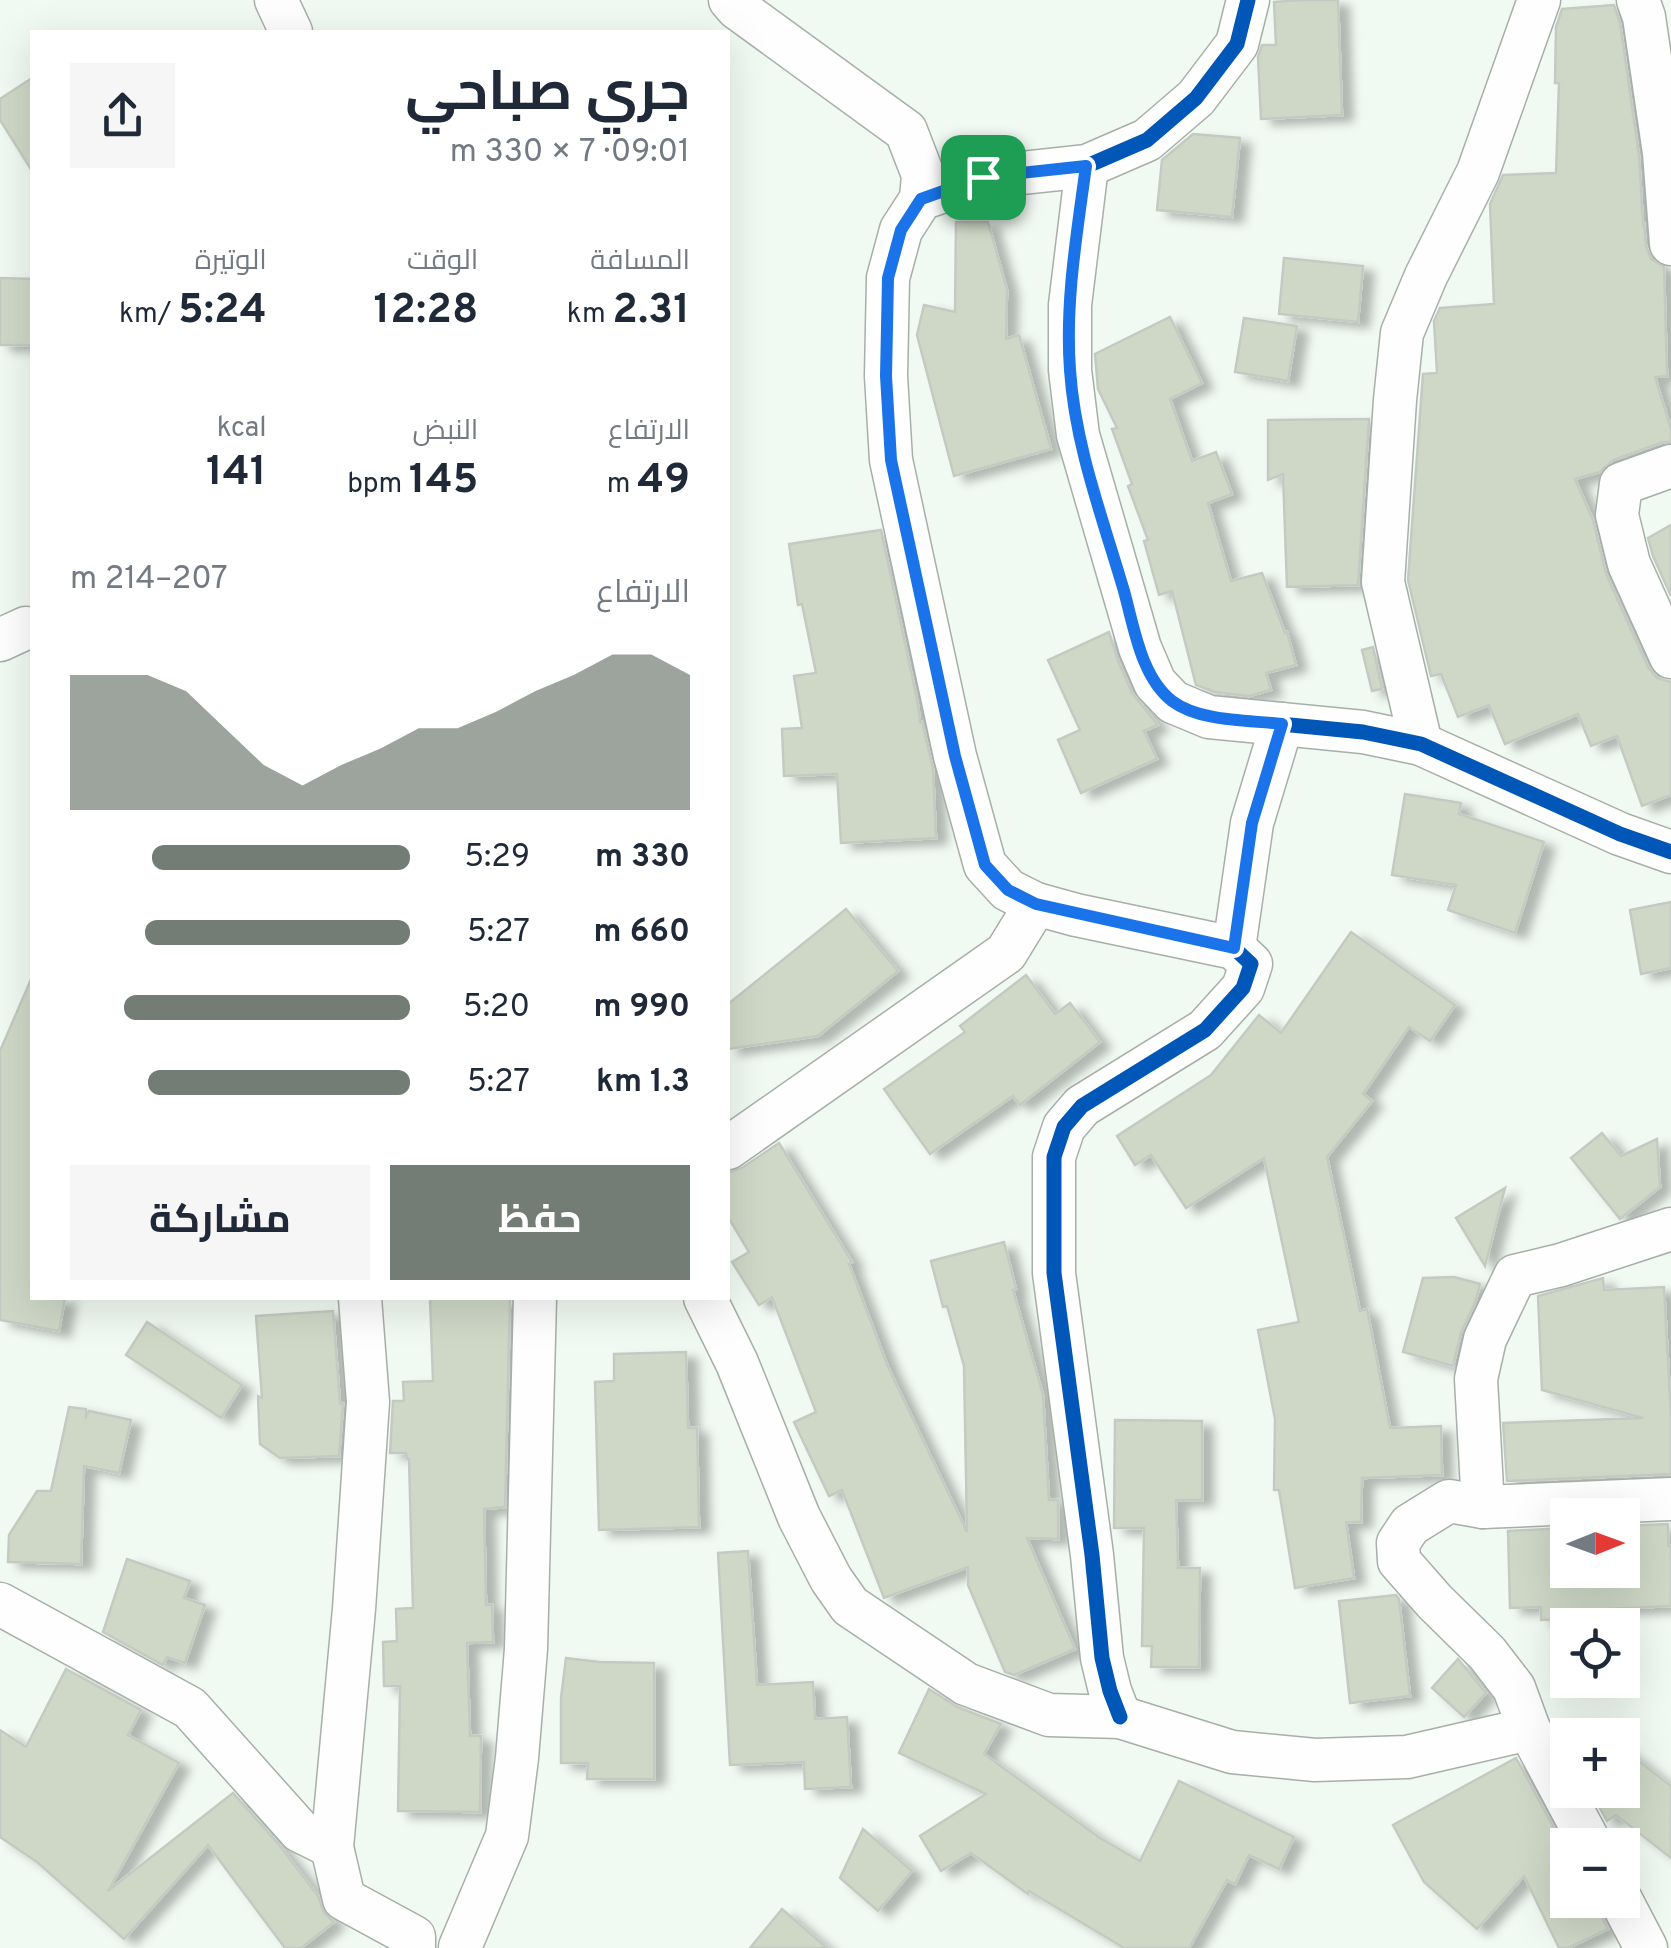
<!DOCTYPE html>
<html lang="ar">
<head>
<meta charset="utf-8">
<style>
  :root { --surface:#fff; --page:#f6f6f7; --text:#1f2937; --muted:#747a83; --accent:#747d75 }
  body { margin:0; font-family:Overpass,Cairo,sans-serif; background:var(--page); color:var(--text); direction:rtl; height:100vh; display:flex; flex-direction:column; font-size:38px; white-space:nowrap }
  * { box-sizing:border-box; margin:0 }
  p { font-size:32px; color:var(--muted) }
  .icon { flex:none; width:55px; height:55px; fill:none; stroke:currentColor; stroke-width:2; stroke-linecap:round; stroke-linejoin:round }
  .map { position:relative; flex:1; overflow:hidden; direction:ltr }
  .side { position:absolute; left:30px; top:30px; width:700px; height:1270px; display:flex; flex-direction:column; background:var(--surface); border-radius:0px; box-shadow:0 10px 40px #0002; direction:rtl }
  .side>* { flex:none }
  .needle { width:65px; rotate:89deg }
  .controls { position:absolute; left:1550px; top:1498px; display:grid; gap:20px }
  .controls a { display:grid; place-items:center; width:90px; height:90px; border-radius:0px; background:var(--surface); box-shadow:0 10px 40px #0002; font-size:50px }
  .pin { position:absolute; display:grid; place-items:center; width:85px; height:85px; color:#fff; margin:-42px; border-radius:20px; box-shadow:0 5px 15px #0006 }
  .round { display:grid; place-items:center; flex:none; width:105px; height:105px; border-radius:0px; background:var(--page) }
  .headline { display:flex; align-items:center; justify-content:space-between; height:170px; padding:0 40px }
  h1 { font-size:55px; font-weight:700; line-height:75px }
  .stats { display:grid; grid-template-columns:repeat(3,1fr); gap:15px; height:170px; padding:10px 40px }
  .stats div { display:grid; align-content:center }
  .stats b { font-size:42px; font-weight:700 }
  .stats small { font-size:28px; font-weight:400 }
  .stats p { font-size:28px }
  .chart { height:280px; padding:20px 40px }
  .chart p { display:flex; justify-content:space-between }
  .chart svg { width:100%; height:180px; margin-top:10px; fill:var(--accent); opacity:.7 }
  .button { display:flex; gap:20px; margin-top:auto; padding:20px 40px }
  .button a { flex:1; height:115px; border-radius:0px; background:var(--accent); color:#fff; font-size:40px; font-weight:700; line-height:115px; text-align:center }
  .button a+a { background:var(--page); color:var(--text) }
  ul { padding:0 40px; list-style:none; font-size:32px }
  li { display:grid; grid-template-columns:160px 120px 1fr; align-items:center; height:75px }
  li i { height:25px; border-radius:12px; background:var(--accent) }
  .map>svg:first-child { display:block }
</style>
</head>
<body>
<div class="map">
<svg width="1671" height="1948" viewBox="0 0 1671 1948">
  <defs>
    <filter id="shadow"><feDropShadow dx="11" dy="6" stdDeviation="5" flood-color="#0004"/></filter>
  </defs>
  <rect width="100%" height="100%" fill="#f1faf2"/>
  <g fill="#cfd8c7" stroke="#c4cac2" stroke-width="2.5" filter="url(#shadow)">
    <path d="M1303,0H1338L1342,115L1261,119L1258,57L1262,45H1276L1274,2Z"/>
    <path d="M1614,5L1620,23L1639,156L1643,225L1644,224L1646,246L1651,259L1664,267L1667,376L1655,377L1671,429V442H1663L1613,460L1600,472L1575,479L1593,520L1606,574L1648,667L1657,678L1671,682V795L1642,806L1617,736L1591,746L1578,714L1505,744L1489,705L1458,717L1441,674L1431,676L1408,580L1423,374L1437,373L1434,321L1440,308L1494,304L1490,204L1503,175L1556,173L1559,83H1555L1556,27L1562,9Z"/>
    <path d="M32,78V171L0,120V99Z"/>
    <path d="M1193,134L1240,138L1232,217L1157,210L1162,160Z"/>
    <path d="M956,222H988L1007,290L1006,339L1019,335L1051,449L954,476L917,335L924,305L955,312Z"/>
    <path d="M1284,258L1363,266L1358,322L1279,314Z"/>
    <path d="M0,278L32,279V345H0Z"/>
    <path d="M1170,317L1202,383L1170,399L1192,461L1216,452L1232,494L1208,503L1231,581L1262,573L1285,633L1287,632L1296,665L1266,673L1271,690L1249,696L1215,692L1196,685L1172,591L1159,595L1144,541L1148,540L1128,486L1132,484L1112,429L1117,428L1098,389L1095,354Z"/>
    <path d="M1244,318L1297,326L1288,381L1235,372Z"/>
    <path d="M1369,419L1358,585L1287,587L1283,474L1268,480V420Z"/>
    <path d="M1671,525V596L1653,556L1648,538Z"/>
    <path d="M881,530L918,705L920,722H922L933,769L936,838L841,843L837,774L784,776L782,729L802,728L794,676L816,673L802,604L798,605L789,544Z"/>
    <path d="M1109,632L1117,658L1132,693L1158,725L1144,731L1157,759L1081,793L1058,740L1080,730L1048,660Z"/>
    <path d="M1373,647L1382,689L1372,691L1362,650Z"/>
    <path d="M1405,794L1461,803L1459,814L1544,842L1515,933L1448,910L1456,885L1392,875Z"/>
    <path d="M1671,902V968L1641,974L1630,910Z"/>
    <path d="M846,909L898,971L818,1036L728,1049V1004Z"/>
    <path d="M1351,932L1455,1005L1430,1041L1409,1027L1363,1094L1372,1101L1327,1157L1360,1311L1367,1309L1390,1428L1441,1426L1442,1475L1362,1478L1361,1522H1346L1354,1578L1295,1588L1279,1490H1274L1275,1419L1258,1330L1299,1322L1264,1158L1186,1208L1151,1155L1135,1165L1117,1136L1211,1075L1259,1015L1281,1033Z"/>
    <path d="M1026,975L1055,1014L1070,1003L1100,1042L1020,1105L1013,1096L930,1154L884,1089L965,1032L960,1026Z"/>
    <path d="M32,977V1298H65L59,1331L0,1320V1051Z"/>
    <path d="M1602,1133L1621,1156L1657,1139L1660,1187L1620,1219L1571,1158Z"/>
    <path d="M779,1143L852,1262L849,1264L888,1367L967,1532L964,1366L947,1306L943,1307L931,1261L1004,1242L1016,1289L1013,1290L1043,1395L1049,1500H1058V1539L1027,1538L1075,1649L1014,1675L1005,1672L968,1585V1567L884,1598L842,1490L829,1496L794,1422L816,1412L772,1297L759,1305L732,1262L749,1252L728,1217V1173L742,1168Z"/>
    <path d="M1505,1188L1485,1266L1456,1218Z"/>
    <path d="M1454,1277L1480,1284L1476,1300L1461,1333L1453,1366L1403,1352L1423,1278Z"/>
    <path d="M1603,1278L1604,1290L1664,1287L1671,1417V1474L1507,1481L1503,1423L1643,1418L1542,1390L1538,1296Z"/>
    <path d="M430,1298H510L505,1507L484,1509L486,1605H492L493,1642L467,1643L470,1736H481L480,1812L398,1811L400,1686H384L383,1642L397,1641L396,1609L413,1608L409,1459H407L406,1453H390L393,1401H404L403,1382L433,1381Z"/>
    <path d="M333,1311L340,1404H343L339,1456L280,1458L260,1444L258,1396L262,1398L256,1316Z"/>
    <path d="M147,1322L242,1385L221,1418L126,1355Z"/>
    <path d="M686,1352L688,1428H697L699,1527L599,1530L595,1382L614,1381V1354Z"/>
    <path d="M69,1407L86,1409V1416L89,1411L131,1420L119,1473L84,1466L81,1564L8,1562L9,1535L37,1491H51Z"/>
    <path d="M1115,1420L1202,1421V1500H1176L1178,1568H1200L1199,1667H1151L1152,1646H1142L1144,1528H1114Z"/>
    <path d="M1668,1524V1546H1671V1606L1607,1609V1617L1541,1620V1607L1510,1608L1508,1531L1568,1528V1570H1622V1526Z"/>
    <path d="M748,1551L757,1685L813,1682L815,1719L847,1717L851,1787L805,1789L804,1762L730,1765L718,1553Z"/>
    <path d="M127,1559L190,1581L184,1598L205,1605L185,1663L167,1657L163,1665L103,1632Z"/>
    <path d="M1396,1595L1399,1599L1410,1696L1350,1703L1339,1601Z"/>
    <path d="M566,1658L599,1662L654,1663V1779H587L588,1763H561V1698Z"/>
    <path d="M1458,1659L1486,1693L1464,1717L1432,1688Z"/>
    <path d="M66,1669L141,1710L128,1735L179,1763L108,1891L233,1793L280,1846L318,1896L324,1913L334,1922L301,1948H285L208,1845L124,1939L37,1862L0,1837V1730L26,1747Z"/>
    <path d="M929,1689L957,1707L1001,1724L984,1754L1100,1838L1140,1861L1179,1781L1294,1837L1279,1869L1249,1855L1235,1884L1227,1880L1189,1948H1124L1029,1891L1028,1894L971,1853L941,1871L920,1836L986,1794L899,1753Z"/>
    <path d="M1622,1748L1671,1786V1858L1616,1815L1607,1821L1590,1790H1622Z"/>
    <path d="M1516,1758L1568,1854V1900H1596L1599,1912L1608,1929L1568,1948H1559L1524,1876L1477,1929L1424,1882L1393,1825Z"/>
    <path d="M863,1829L912,1871L878,1911L840,1878Z"/>
    <path d="M782,1909L827,1948H750Z"/>
  </g>
  <g fill="none" stroke-linecap="round" stroke-linejoin="round">
    <g stroke="#a7afa8" stroke-width="45">
      <g id="minor">
        <path d="M276,0L291,32"/>
        <path d="M730,0L737,8L906,131L923,175L921,199"/>
        <path d="M1638,0L1644,17L1664,153L1671,244"/>
        <path d="M1087,166L1070,305V370L1078,435L1140,648L1155,683L1173,702L1209,717L1363,732L1421,744L1620,834L1671,852"/>
        <path d="M1671,466L1621,484L1617,515L1629,564L1671,657"/>
        <path d="M0,640L26,628"/>
        <path d="M1421,744L1383,582L1395,400L1402,333L1426,276L1478,172L1539,0"/>
        <path d="M1234,948L1252,823L1282,724"/>
        <path d="M728,1148L1006,953L1036,904"/>
        <path d="M360,1298L368,1402L354,1609L332,1847L344,1899L414,1937V1948"/>
        <path d="M705,1298L737,1363L799,1517L831,1579L850,1606L966,1684L1049,1715L1120,1717L1232,1752L1315,1760L1407,1757L1529,1729"/>
        <path d="M1483,1507L1476,1379L1485,1339L1515,1276L1561,1265L1671,1229"/>
        <path d="M0,1604L190,1708L300,1831L332,1847"/>
        <path d="M1120,1717L1110,1691L1102,1658L1092,1555L1054,1273V1157L1064,1127L1082,1106L1205,1030L1243,988L1251,964L1234,948L1076,915L1036,904L1008,890L985,865L955,756L891,460L886,376L888,278L901,230L921,199L983,177L1087,166L1147,140L1196,98L1237,44L1248,0"/>
        <path d="M1591,1845L1529,1729L1514,1688L1487,1653L1435,1602L1399,1561L1398,1543L1410,1525L1449,1501L1483,1507L1671,1499"/>
        <path d="M1621,1900L1646,1948"/>
        <path d="M460,1947L507,1836L517,1758L526,1649L535,1298"/>
      </g>
    </g>
    <use href="#minor" stroke="#fdfefd" stroke-width="42"/>
    <g stroke="#fff" stroke-width="21">
      <g id="cycleway">
        <path d="M1087,166L1070,305V370L1078,435L1140,648L1155,683L1173,702L1209,717L1363,732L1421,744L1620,834L1671,852"/>
        <path d="M1120,1717L1110,1691L1102,1658L1092,1555L1054,1273V1157L1064,1127L1082,1106L1205,1030L1243,988L1251,964L1234,948L1076,915L1036,904L1008,890L985,865L955,756L891,460L886,376L888,278L901,230L921,199L983,177L1087,166L1147,140L1196,98L1237,44L1248,0"/>
      </g>
    </g>
    <use href="#cycleway" stroke="#0057b8" stroke-width="15"/>
  </g>
  <g fill="none" stroke-linecap="round" stroke-linejoin="round">
    <g stroke="#fff" stroke-width="20">
      <path id="route" d="M1086,166C1077,233 1065,302 1070,370C1075,446 1103,519 1124,591C1134,627 1141,677 1172,701C1200,722 1249,720 1282,724L1252,823L1234,948L1036,904L1008,890L985,865L955,756L891,460L886,376L888,278L901,230L921,199L983,177Z"/>
    </g>
    <use href="#route" stroke="#1a73e8" stroke-width="12"/>
  </g>
</svg>
<div class="controls">
<a><svg class="needle" viewBox="-14 -14 28 28"><path d="M0-13l5 13h-10z" fill="#e53935"/><path d="M0 13l5-13h-10z" fill="#747a83"/></svg></a>
<a><svg class="icon" aria-label="locate" viewBox="0 0 24 24"><circle cx="12" cy="12" r="6"/><path d="M12 2v4M12 18v4M2 12h4M18 12h4"/></svg></a>
<a>+</a>
<a>−</a>
</div>
<div class="pin" style="left:983px;top:177px;background:#1e9e55"><svg class="icon" aria-label="arrive" viewBox="0 0 24 24"><path d="M6 21V4h12l-3 4 3 4H6"/></svg></div>
<section class="side">
<div class="headline"><div><h1>جري صباحي</h1><p>09:01 · 7 × 330 m</p></div><a class="round"><svg class="icon" aria-label="share" viewBox="0 0 24 24"><path d="M12 15V3M7 8l5-5 5 5M5 13v7h14v-7"/></svg></a></div>
<div class="stats">
<div><p>المسافة</p><b>2.31<small> km</small></b></div>
<div><p>الوقت</p><b>12:28</b></div>
<div><p>الوتيرة</p><b>5:24<small> /km</small></b></div>
</div>
<div class="stats">
<div><p>الارتفاع</p><b>49<small> m</small></b></div>
<div><p>النبض</p><b>145<small> bpm</small></b></div>
<div><p>kcal</p><b>141</b></div>
</div>
<div class="chart"><p><span>الارتفاع</span>207–214 m</p>
<svg viewBox="0 0 160 44" preserveAspectRatio="none"><path d="M0 44V11L10 11L20 11L30 15L40 24L50 33L60 38L70 33L80 29L90 24L100 24L110 20L120 15L130 11L140 6L150 6L160 11V44z"/></svg>
</div>
<ul>
<li><b>330 m</b>5:29<i style="width:76%"></i></li>
<li><b>660 m</b>5:27<i style="width:78%"></i></li>
<li><b>990 m</b>5:20<i style="width:84%"></i></li>
<li><b>1.3 km</b>5:27<i style="width:77%"></i></li>
</ul>
<div class="button"><a>حفظ</a><a>مشاركة</a></div>
</section>
</div>
</body>
</html>
